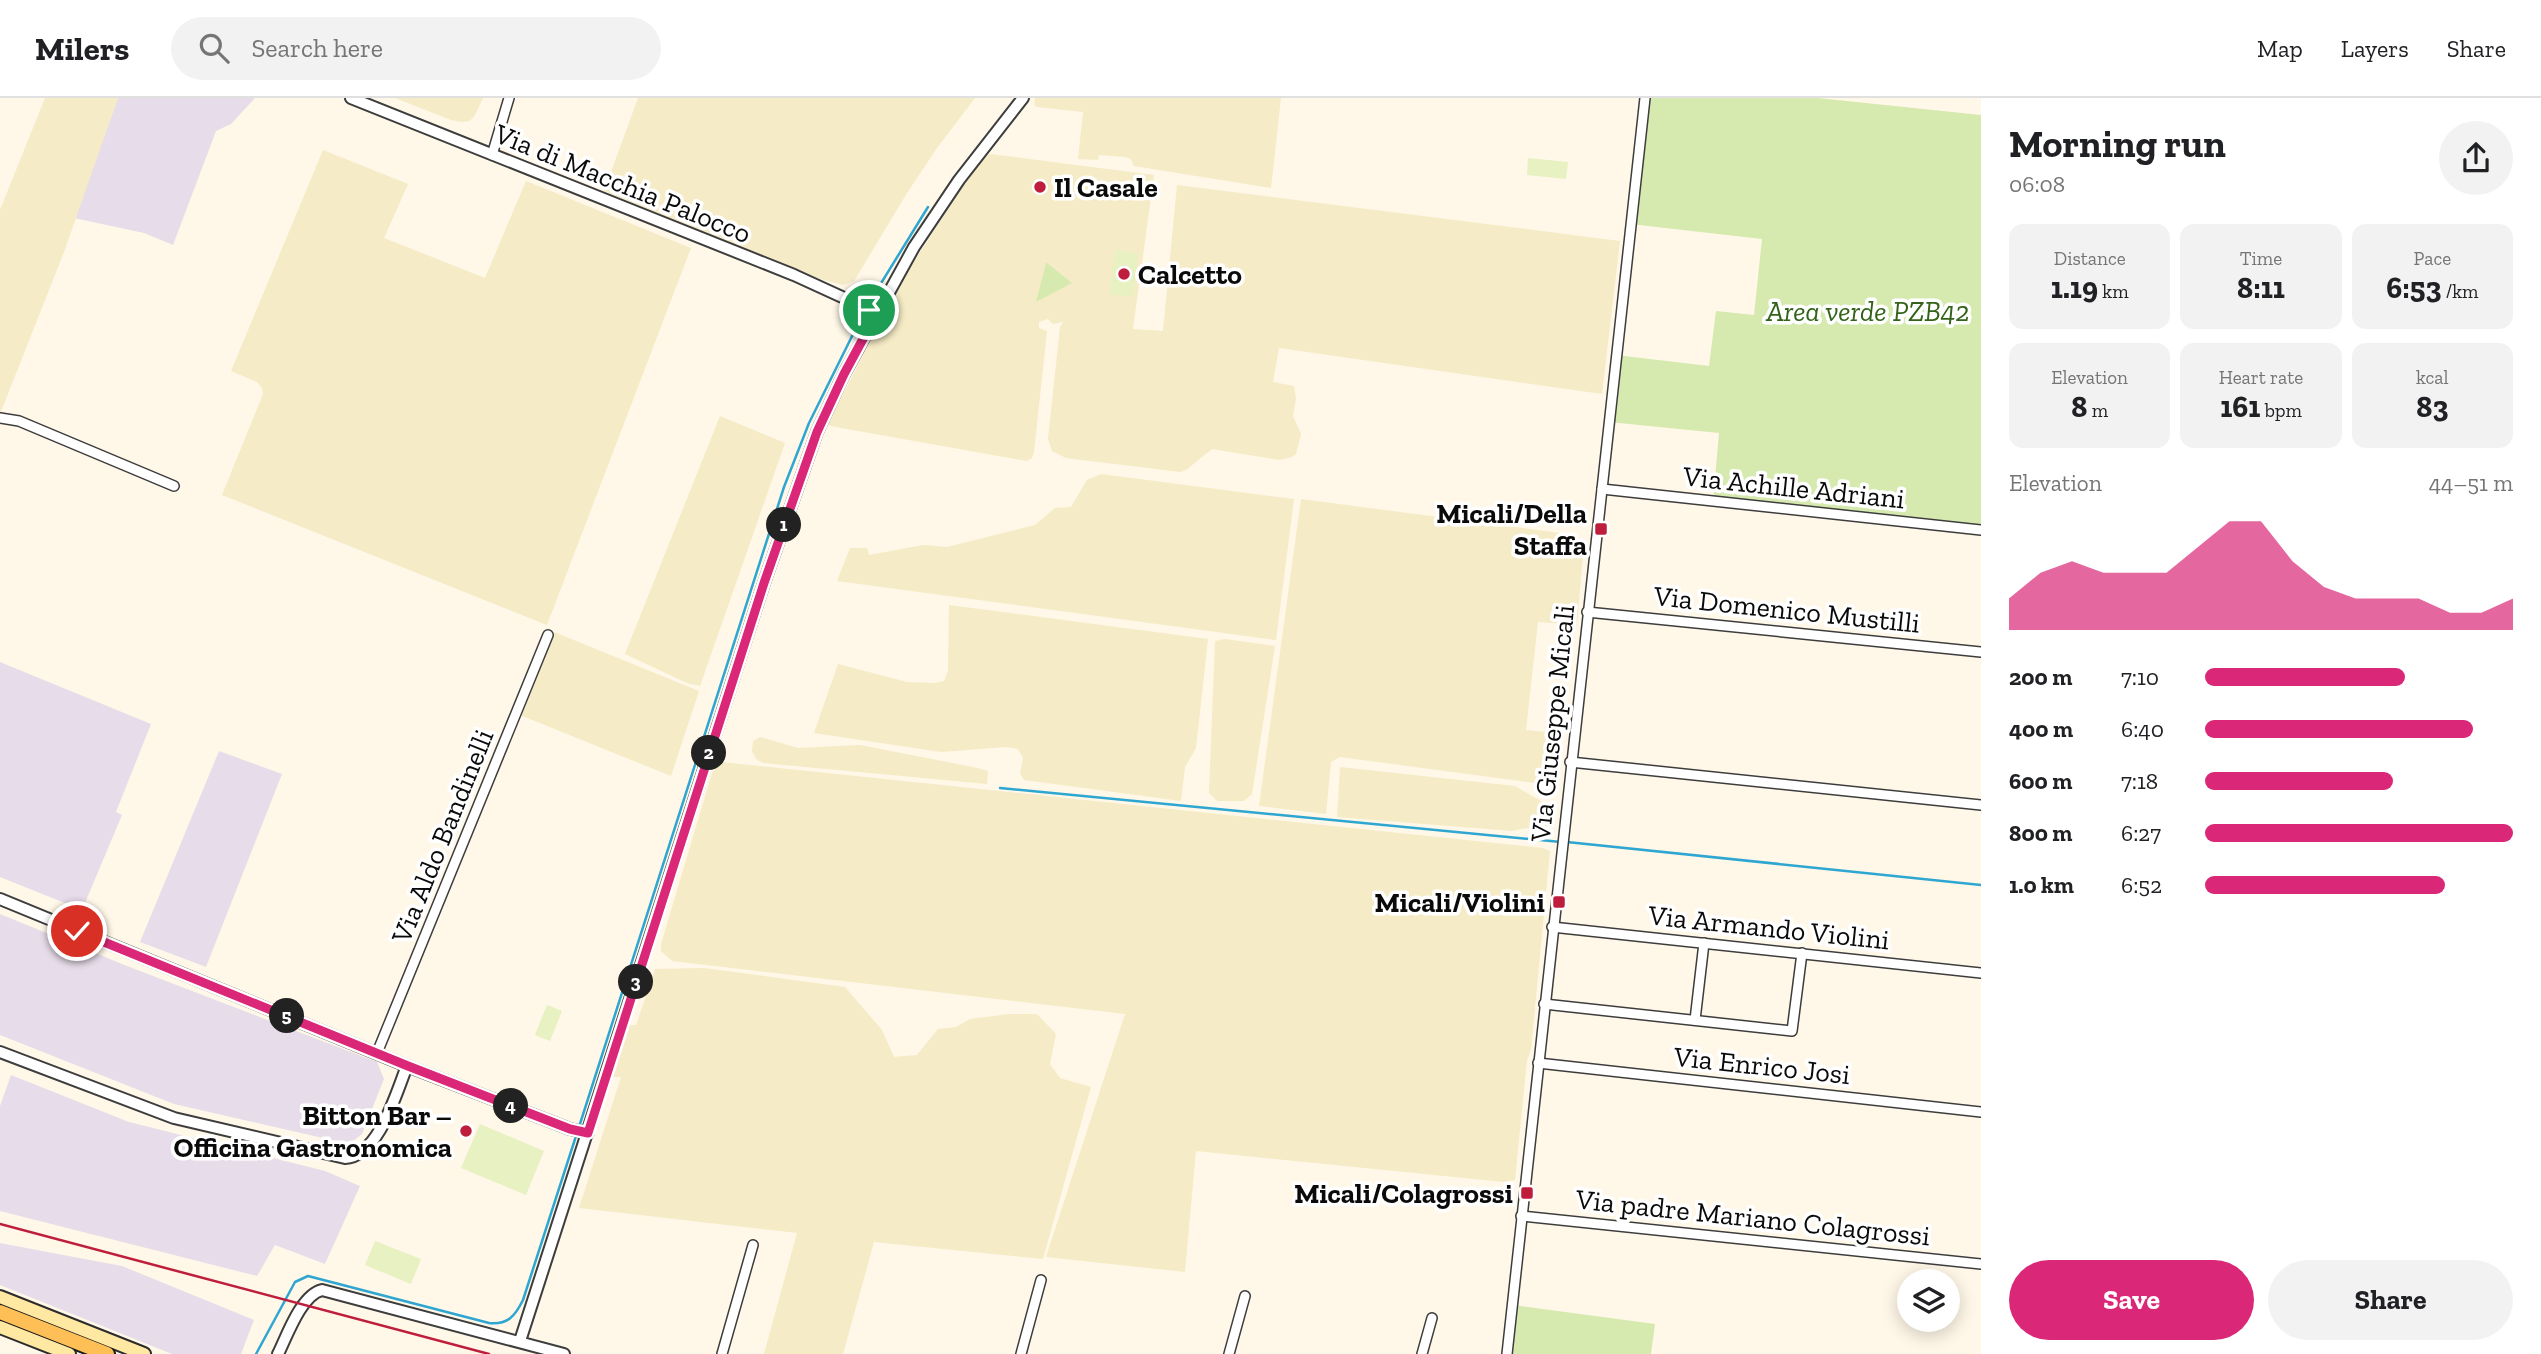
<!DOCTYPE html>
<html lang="en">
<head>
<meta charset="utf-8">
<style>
  :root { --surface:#fff; --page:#f2f2f2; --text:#202124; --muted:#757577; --line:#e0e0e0; --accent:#db2777 }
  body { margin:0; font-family:"Zilla Slab",serif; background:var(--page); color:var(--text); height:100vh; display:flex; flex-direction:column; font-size:26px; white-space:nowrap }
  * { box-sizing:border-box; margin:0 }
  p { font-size:23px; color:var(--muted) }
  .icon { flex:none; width:38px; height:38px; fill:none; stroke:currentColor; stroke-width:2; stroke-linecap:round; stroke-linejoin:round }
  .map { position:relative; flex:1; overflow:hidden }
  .side { display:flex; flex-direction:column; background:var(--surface); width:560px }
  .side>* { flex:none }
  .buttons { position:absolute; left:1897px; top:1171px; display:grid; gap:14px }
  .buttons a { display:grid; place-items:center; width:63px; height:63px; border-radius:50%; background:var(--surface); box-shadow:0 4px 18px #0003; font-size:35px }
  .pin { position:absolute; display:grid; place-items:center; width:60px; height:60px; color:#fff; margin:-30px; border:4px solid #fff; border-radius:50%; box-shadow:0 2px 7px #0007 }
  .km { position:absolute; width:35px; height:35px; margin:-18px; border-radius:50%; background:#222; color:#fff; font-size:19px; line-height:35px; text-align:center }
  .round { display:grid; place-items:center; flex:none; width:74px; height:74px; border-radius:37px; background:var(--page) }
  .headline { display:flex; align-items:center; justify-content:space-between; height:119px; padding:0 28px }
  h1 { font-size:38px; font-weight:800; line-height:52px }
  .figures { display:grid; grid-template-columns:repeat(3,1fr); gap:10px; height:119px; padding:7px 28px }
  .figures div { display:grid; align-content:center; border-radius:14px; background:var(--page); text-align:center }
  .figures b { font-size:30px; font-weight:800 }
  .figures small { font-size:19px; font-weight:400 }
  .figures p { font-size:19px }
  .chart { height:196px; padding:14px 28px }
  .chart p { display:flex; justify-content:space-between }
  .chart svg { width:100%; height:126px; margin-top:7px; fill:var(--accent); opacity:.7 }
  .action { display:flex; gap:14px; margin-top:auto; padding:14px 28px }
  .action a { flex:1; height:80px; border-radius:42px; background:var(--accent); color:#fff; font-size:28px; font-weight:800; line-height:80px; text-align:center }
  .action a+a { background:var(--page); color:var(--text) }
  ul { padding:0 28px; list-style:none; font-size:23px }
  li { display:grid; grid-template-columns:112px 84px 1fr; align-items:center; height:52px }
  li i { height:18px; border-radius:9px; background:var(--accent) }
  header { display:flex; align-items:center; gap:42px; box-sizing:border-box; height:98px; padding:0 35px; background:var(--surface); border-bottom:2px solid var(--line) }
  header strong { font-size:33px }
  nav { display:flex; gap:38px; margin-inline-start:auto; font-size:24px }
  .search { width:490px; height:63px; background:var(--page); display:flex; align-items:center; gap:18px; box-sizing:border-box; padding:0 24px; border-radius:38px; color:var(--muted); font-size:26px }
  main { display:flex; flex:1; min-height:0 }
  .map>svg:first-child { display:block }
</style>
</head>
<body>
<header>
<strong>Milers</strong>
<div class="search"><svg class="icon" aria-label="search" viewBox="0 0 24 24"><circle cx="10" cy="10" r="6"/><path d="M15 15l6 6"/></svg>Search here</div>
<nav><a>Map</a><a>Layers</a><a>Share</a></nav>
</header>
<main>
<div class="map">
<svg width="1981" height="1256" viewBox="0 0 1981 1256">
  <rect width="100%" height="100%" fill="#fff7e7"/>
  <g fill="#e7ddea">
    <path d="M118,0H255L231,26L216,33L173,147L144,135L74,120Z"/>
    <path d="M0,564L151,626L116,714L122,717L82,812L0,779Z"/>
    <path d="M219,653L282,676L206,869L140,844Z"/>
    <path d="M0,816L127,868L377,964L384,981L362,1036L349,1046L174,1006L0,937Z"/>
    <path d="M11,977L129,1024L325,1073L360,1088L325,1166L275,1147L257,1178L0,1113V1008Z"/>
    <path d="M0,1145L122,1168L254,1222L241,1256H172L0,1187Z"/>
  </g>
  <g fill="#f5ebc6">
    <path d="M45,0H118L64,154L0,316V112Z"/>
    <path d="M395,0H483L474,19L469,23L462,24L451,22Z"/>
    <path d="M638,0H975L937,50L907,95L854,183L843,187L820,181L604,93Z"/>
    <path d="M1035,0H1281L1271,90L1134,68L1131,61L1125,59L1099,57L1098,62L1078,61L1083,14L1037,9L1034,7Z"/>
    <path d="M323,52L408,86L384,140L485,180L526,83L691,150L547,527L222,397L263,296L262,290L257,284L231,273Z"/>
    <path d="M990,56L1154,77L1133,231L1163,233L1177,87L1620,143L1602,296L1279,250L1273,284L1294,288L1296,301L1293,318L1301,336L1296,356L1292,359L1280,362L1212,351L1186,372L1180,374L1066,360L1052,353L1048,341L1060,229L1063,224L1053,226L1048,221L1039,224V230L1047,233L1034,354L1032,360L1027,363L830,328L828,325L904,179L969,79L983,61Z"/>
    <path d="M720,318L785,345L700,588L687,585L625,556Z"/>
    <path d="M1101,376L1294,401L1276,542L837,483L850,450H867L869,457L923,447L947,449L1035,427L1055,410L1071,409L1087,382Z"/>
    <path d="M1301,401L1575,437L1574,454L1583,457L1577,527L1538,524L1526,632L1564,636L1550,687L1340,659L1331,664L1326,716L1259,708Z"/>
    <path d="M949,507L1208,541L1196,650L1185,669L1181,703L1024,682L1020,675L1023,660L1018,651L1006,649L941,654L814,635L838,566L907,584L935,585L944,583L948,572Z"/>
    <path d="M554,534L699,593L671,678L520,617Z"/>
    <path d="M1225,541L1275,548L1252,696L1244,703H1217L1209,695L1215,543Z"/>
    <path d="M760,639L798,650L860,647L978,670L988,673L987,686L763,665L756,661L752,653L753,643Z"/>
    <path d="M721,664L1543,750L1550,753L1531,952L1527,962L1515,1082L1504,1084L1196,1053L1185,1174L1046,1159L1125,916L672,863L661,853V846L712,675Z"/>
    <path d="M1340,669L1515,688L1551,709L1547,733L1526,730L1512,733L1337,719Z"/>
    <path d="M704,870L845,889L882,932L894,959L917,957L938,931L956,929L970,921L1009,916H1037L1056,936L1050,966L1060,980L1091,989L1043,1161L874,1144L843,1256H764L797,1135L579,1110L621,979H613L630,927H636L655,871Z"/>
  </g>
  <g fill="#d6eab0">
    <path d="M1645,0H1818L1981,17V432L1713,403L1719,335L1609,324L1616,257L1709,268L1716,213L1754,217L1762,141L1630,126Z"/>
    <path d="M1047,165L1072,185L1036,204L1046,165Z"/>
    <path d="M1512,1207L1655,1226L1651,1256H1506Z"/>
  </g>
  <g fill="#e7f1c2">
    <path d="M1528,60L1568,64L1566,81L1527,77Z"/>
    <path d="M1115,152L1138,155L1133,199L1110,196Z"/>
    <path d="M547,907L562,913L550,943L535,937Z"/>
    <path d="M480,1026L544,1053L526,1097L461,1070Z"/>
    <path d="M375,1143L421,1161L411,1186L365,1167Z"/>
  </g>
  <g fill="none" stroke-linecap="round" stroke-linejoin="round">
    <g stroke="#2ea6d2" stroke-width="2.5">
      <path d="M867,208L928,109"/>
      <path d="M1000,690L1561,744"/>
      <path d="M1567,744L1981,787"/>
      <path d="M579,1029L784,389L809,325L864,214"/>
      <path d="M256,1256L295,1184L308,1178L489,1225C508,1227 515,1218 523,1202L577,1035"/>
    </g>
    <g stroke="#3d3d3d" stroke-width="12">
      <g id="minor">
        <path d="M492,57L509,0"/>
        <path d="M0,320L19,323L174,388"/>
        <path d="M1602,391L1981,432"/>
        <path d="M1587,514L1981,554"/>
        <path d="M1570,664L1981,707"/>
        <path d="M1552,829L1981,875"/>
        <path d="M1544,906L1792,933L1802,855"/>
        <path d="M1695,922L1704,845"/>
        <path d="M377,955L548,537"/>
        <path d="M1538,965L1981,1014"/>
        <path d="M1521,1118L1981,1166"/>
        <path d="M722,1256L753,1147"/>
        <path d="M1021,1256L1041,1182"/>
        <path d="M1229,1256L1245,1198"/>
        <path d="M1422,1256L1432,1220"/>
        <path d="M1507,1256L1645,0"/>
      </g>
    </g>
    <g stroke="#3d3d3d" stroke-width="14">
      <g id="tertiary">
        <path d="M351,0L794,177L877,215"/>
        <path d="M0,801L407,968L570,1031L588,1035"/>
        <path d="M0,954L174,1020L345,1060C379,1058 396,995 407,968"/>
        <path d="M520,1243L764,485L817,334L844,276L914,149L959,82L1023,0"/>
        <path d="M278,1256C287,1238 301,1197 322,1192L564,1256"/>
      </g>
    </g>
    <g stroke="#2c2c2c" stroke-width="16">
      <g id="secondary">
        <path d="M0,1199L144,1256"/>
        <path d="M0,1229L69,1256"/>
      </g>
    </g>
    <g stroke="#1b1b1b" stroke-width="18">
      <path id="primary" d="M0,1214L107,1256"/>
    </g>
    <use href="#minor" stroke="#fff" stroke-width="9"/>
    <use href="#tertiary" stroke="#fff" stroke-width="10"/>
    <use href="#secondary" stroke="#ffe8a2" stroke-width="12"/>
    <use href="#primary" stroke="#febf57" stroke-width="14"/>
    <path stroke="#be1e3b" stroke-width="2.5" d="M0,1126L489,1256"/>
  </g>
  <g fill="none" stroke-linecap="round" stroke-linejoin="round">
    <g stroke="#fff" stroke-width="14">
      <path id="route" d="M77,833L408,968L570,1031L588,1035L764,485L817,334L844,276L877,215L869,212"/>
    </g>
    <use href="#route" stroke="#db2777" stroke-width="9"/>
  </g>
  <g fill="#be1e3b" stroke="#fff" stroke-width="2.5">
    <circle cx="1040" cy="89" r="7"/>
    <circle cx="1124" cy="176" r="7"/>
    <rect x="1594" y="424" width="14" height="14" rx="3.5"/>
    <rect x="1552" y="797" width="14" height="14" rx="3.5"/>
    <circle cx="466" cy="1033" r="7"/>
    <rect x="1520" y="1088" width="14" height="14" rx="3.5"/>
  </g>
  <g text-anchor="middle" stroke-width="7" stroke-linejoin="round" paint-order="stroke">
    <g font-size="28" fill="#0a0a0a" stroke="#fff">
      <text transform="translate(623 85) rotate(22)" y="10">Via di Macchia Palocco</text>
      <text transform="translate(1794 389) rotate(6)" y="10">Via Achille Adriani</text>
      <text transform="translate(1787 511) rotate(6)" y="10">Via Domenico Mustilli</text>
      <text transform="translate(1552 625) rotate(-84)" y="10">Via Giuseppe Micali</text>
      <text transform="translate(442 738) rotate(-68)" y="10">Via Aldo Bandinelli</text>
      <text transform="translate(1769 829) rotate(6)" y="10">Via Armando Violini</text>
      <text transform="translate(1762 967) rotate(6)" y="10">Via Enrico Josi</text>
      <text transform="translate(1753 1119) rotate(6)" y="10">Via padre Mariano Colagrossi</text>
    </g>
    <g font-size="28" font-weight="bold" fill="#0a0a0a" stroke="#fff" text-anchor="end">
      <text x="1054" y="99" text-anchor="start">Il Casale</text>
      <text x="1138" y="186" text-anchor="start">Calcetto</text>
      <text x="1587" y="425">Micali/Della<tspan x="1587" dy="32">Staffa</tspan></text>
      <text x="1545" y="814">Micali/Violini</text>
      <text x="452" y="1027">Bitton Bar –<tspan x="452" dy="32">Officina Gastronomica</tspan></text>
      <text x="1513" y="1105">Micali/Colagrossi</text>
    </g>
    <g font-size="28" font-style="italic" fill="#326319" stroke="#fff">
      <text x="1868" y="223">Area verde PZB42</text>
    </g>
  </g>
</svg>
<div class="buttons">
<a><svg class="icon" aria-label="layers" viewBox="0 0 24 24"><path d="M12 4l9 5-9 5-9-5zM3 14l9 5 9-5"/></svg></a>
</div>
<div class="pin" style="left:869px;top:212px;background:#1e9e55"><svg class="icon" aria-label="arrive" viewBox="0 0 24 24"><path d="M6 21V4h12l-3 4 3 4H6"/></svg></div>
<div class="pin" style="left:77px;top:833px;background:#d93025"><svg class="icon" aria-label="check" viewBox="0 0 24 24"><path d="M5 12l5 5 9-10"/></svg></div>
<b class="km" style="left:784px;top:427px">1</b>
<b class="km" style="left:709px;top:655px">2</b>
<b class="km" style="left:636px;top:884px">3</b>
<b class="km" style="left:511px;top:1008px">4</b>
<b class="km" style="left:287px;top:918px">5</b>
</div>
<section class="side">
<div class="headline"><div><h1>Morning run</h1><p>06:08</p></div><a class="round"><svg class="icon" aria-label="share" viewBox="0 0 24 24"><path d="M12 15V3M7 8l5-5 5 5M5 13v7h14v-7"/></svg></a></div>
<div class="figures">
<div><p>Distance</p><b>1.19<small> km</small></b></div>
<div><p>Time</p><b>8:11</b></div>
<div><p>Pace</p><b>6:53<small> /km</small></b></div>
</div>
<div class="figures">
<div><p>Elevation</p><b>8<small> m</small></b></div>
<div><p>Heart rate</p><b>161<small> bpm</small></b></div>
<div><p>kcal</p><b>83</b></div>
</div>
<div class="chart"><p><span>Elevation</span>44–51 m</p>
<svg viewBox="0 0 160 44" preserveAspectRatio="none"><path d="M0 44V33L10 24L20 20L30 24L40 24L50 24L60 15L70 6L80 6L90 20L100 29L110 33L120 33L130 33L140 38L150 38L160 33V44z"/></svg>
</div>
<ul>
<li><b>200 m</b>7:10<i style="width:65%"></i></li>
<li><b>400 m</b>6:40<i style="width:87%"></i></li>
<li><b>600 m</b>7:18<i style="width:61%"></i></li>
<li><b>800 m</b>6:27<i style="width:100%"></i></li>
<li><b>1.0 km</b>6:52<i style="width:78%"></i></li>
</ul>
<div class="action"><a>Save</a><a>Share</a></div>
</section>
</main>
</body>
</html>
